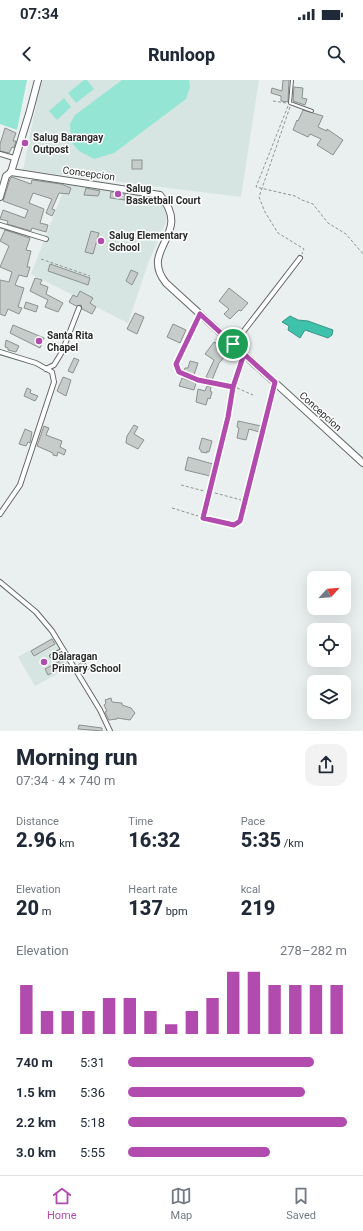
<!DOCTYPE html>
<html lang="en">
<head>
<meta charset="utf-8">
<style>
  :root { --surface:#fff; --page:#f2f2f3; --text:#1f2937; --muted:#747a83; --line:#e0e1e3; --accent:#b24bae }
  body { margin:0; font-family:Roboto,sans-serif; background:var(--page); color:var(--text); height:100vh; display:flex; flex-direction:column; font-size:15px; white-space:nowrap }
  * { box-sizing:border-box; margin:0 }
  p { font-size:13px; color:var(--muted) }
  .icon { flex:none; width:22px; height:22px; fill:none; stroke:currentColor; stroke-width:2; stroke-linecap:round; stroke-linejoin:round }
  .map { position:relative; height:651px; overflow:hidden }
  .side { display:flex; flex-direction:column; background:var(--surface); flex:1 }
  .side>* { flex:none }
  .needle { width:26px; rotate:64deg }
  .controls { position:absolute; left:307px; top:491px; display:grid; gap:8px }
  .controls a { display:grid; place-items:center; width:44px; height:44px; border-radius:8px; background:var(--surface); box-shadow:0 4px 16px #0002; font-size:20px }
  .pin { position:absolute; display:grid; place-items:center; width:34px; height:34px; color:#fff; margin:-17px; border:2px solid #fff; border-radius:50%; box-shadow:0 1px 4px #0007 }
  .round { display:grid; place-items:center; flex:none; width:42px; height:42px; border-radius:12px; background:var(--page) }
  .head { display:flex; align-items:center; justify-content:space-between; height:68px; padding:0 16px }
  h1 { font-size:22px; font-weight:800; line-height:30px }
  .metrics { display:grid; grid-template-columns:repeat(3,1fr); gap:6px; height:68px; padding:4px 16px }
  .metrics div { display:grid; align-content:center }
  .metrics b { font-size:20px; font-weight:800 }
  .metrics small { font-size:11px; font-weight:400 }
  .metrics p { font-size:11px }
  .chart { height:112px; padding:8px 16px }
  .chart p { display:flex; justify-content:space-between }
  .chart svg { width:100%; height:72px; margin-top:4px; stroke:var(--accent); stroke-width:6 }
  ul { padding:0 16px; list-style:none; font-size:13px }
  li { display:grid; grid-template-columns:64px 48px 1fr; align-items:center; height:30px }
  li i { height:10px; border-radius:5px; background:var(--accent) }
  .status { display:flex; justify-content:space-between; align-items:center; height:28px; padding:0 20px; background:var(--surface); direction:ltr }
  .status svg { height:11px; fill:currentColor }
  header { display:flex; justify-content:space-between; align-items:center; height:52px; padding:0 16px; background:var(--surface); font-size:18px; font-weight:800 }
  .menu { display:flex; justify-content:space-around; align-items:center; height:56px; border-top:1px solid var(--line); background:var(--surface); font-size:11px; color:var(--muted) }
  .menu a { display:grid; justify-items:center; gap:2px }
  .menu .current { color:var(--accent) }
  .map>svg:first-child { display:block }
</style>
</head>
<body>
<div class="status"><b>07:34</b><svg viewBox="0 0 49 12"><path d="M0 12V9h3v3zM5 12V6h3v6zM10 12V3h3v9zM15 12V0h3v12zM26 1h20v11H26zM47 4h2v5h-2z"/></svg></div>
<header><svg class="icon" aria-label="back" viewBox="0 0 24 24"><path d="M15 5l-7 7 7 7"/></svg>Runloop<svg class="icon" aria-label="search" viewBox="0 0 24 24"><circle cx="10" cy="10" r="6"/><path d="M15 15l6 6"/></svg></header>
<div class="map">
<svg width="363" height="651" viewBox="0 0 363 651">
  <rect width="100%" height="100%" fill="#eaf0ef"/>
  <g fill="#d6e5e2">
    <path d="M41,0H259L241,117L23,90Z"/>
    <path d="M66,104L154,116L165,125L167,133L166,142L149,181L128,243L31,194Z"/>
    <path d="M53,557L70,587L35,606L18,577Z"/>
  </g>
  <g fill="#95e5d4">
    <path d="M0,0H27L17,50L0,44Z"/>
    <path d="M84,0H87L94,9L76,23L68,13Z"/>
    <path d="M122,0H189L190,7L186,19L114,73L94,79L79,71L71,62L70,44L75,35Z"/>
    <path d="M64,18L71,27L57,40L49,31Z"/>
  </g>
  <path fill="#3fc2ac" stroke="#399585" d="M290,236L298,240L308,241L333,250L332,255L328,258L305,250L300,258L288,250L289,246L282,242Z"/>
  <g fill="#c6ccca" stroke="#8c9190">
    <path d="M283,0H289L288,22L281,21V16L271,13L272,8L282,11Z"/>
    <path d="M294,7L303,8L302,18L307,19L305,25L293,21Z"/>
    <path d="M303,30L323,36L318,47L327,51V49L343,60L333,75L317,65L321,59L310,54L308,57L293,50L297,40L298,41Z"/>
    <path d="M5,48L16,53L13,61H16L14,68L12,67L9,73L0,71V64Z"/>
    <rect x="132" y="80" width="10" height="9"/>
    <path d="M12,97L31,104L32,100L61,104L71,108L69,114L59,113L52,129L55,130L52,136L46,133L52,119L33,113L29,123L44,129L40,143L48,145L46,152L32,148L31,151L7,144L8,141L0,139L3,130L25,138L28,130L3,121L10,99Z"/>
    <path d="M86,108L100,111L98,116L84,115Z"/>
    <path d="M111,112L125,114V120L110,118Z"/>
    <path d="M5,150L30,158L26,170L31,171L27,187H30L27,197L19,195L15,205L24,208L18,227L22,228L19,234L8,229L5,236L0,234V200L9,202L12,192L0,187L9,166L0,161Z"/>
    <path d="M91,151L99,153L93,174L85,172Z"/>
    <path d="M50,184L90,198L88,205L48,191Z"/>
    <path d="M131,190L138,193L132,205L126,201Z"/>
    <path d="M35,198L42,200L40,204L48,207L46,214L63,223L58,232L45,227L48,220L30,211Z"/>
    <path d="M229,208L248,223L241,231L239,230L230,239L224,234L229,229L219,221Z"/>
    <path d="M80,211L93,218L90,223L96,227L92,234L82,229L81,225L76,226L69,222L73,215L77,217Z"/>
    <path d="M26,222L38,226L36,232L24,228Z"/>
    <path d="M135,233L144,237L137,254L127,249Z"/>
    <path d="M173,244L186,250L180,263L167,257Z"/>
    <path d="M13,245L44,258L40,268L10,253Z"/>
    <path d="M6,260L19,266L16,272L8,270V268L5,267Z"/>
    <path d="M214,262L220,265L219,266L220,269L227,274L219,283L212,300L206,297L214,280L205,274Z"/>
    <path d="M74,278L79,280L73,293L68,291Z"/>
    <path d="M190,281L198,283L194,295L184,291L185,288H188Z"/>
    <path d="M63,297L71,300L66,316L57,311Z"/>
    <path d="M182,298L196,303L194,310L179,306Z"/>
    <path d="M207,306L211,307L210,311L212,312L210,319L208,318L206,325L196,322L198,309L205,311Z"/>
    <path d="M27,308L31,310L30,313L38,316L35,321L24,316Z"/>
    <path d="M238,341L261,346L259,352L249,349L246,360L237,358L239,348L237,347Z"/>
    <path d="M134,345L138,347L134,354L144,360L138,369L126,363L127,356Z"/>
    <path d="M44,346L49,348L46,355L62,361L60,367L66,370L64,375L58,372L57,376L53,375V373L37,366Z"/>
    <path d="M25,349L32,352L30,363L28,362L26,366L19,364Z"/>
    <path d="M202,358L212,361L209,372L207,371V373L201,372V370L199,369Z"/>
    <path d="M188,377L213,384L210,396L185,390Z"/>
    <path d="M52,559L55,564L34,576L31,571Z"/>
    <path d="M62,580L65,586L48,595L45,589Z"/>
    <path d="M83,581L90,588L83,594L77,586Z"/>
    <path d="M111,618L112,622L122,623V625L131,628L135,633L130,640L117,638V639L109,640L105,632L107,631L104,625L106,623L105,620Z"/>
    <path d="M79,645L102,648V651L78,649Z"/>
  </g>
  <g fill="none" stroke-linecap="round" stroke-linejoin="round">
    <g stroke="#646968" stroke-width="4">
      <g id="lane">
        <path d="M292,0L290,23L312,31"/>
        <path d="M51,576L63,569"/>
      </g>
    </g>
    <g stroke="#646968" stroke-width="6">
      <g id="street">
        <path d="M0,74L14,78"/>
        <path d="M0,145L46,159"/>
        <path d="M200,234L176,284C177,288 177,291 180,293C193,301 218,304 233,307"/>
        <path d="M233,265L300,178"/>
        <path d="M0,272L36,283L52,292L54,302L20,405L0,434"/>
        <path d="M46,289L54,285L62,272L79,228"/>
        <path d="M203,438L228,337L233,307L244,274"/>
        <path d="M0,502L36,532L52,551L100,630L110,651"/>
      </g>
    </g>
    <g stroke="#646968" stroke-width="8">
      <g id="secondary">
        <path d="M11,92L160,115C194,155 138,168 166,203L363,383"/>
        <path d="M11,92L29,34L38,0"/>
        <path d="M0,117L6,96L11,92"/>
      </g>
    </g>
    <g stroke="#909493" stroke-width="1" stroke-dasharray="3 2" stroke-linecap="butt">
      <path d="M273,21L286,23"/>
      <path d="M288,26L256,107L295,116L302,120L313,124L328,143L346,154L363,174"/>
      <path d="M290,27L259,117L265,132L278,153L304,169L302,174"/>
      <path d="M41,179L90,196"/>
      <path d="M237,308L253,315"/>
      <path d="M181,405L204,411"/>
      <path d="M215,413L245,421"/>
      <path d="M172,428L198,436"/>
      <path d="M209,439L234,445L240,441L273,308"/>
    </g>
    <use href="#lane" stroke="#fff" stroke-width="2"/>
    <use href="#street" stroke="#fff" stroke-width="4"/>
    <use href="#secondary" stroke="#fff" stroke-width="6"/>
  </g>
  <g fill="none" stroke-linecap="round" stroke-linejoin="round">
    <g stroke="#fff" stroke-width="8">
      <path id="route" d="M233,264L200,234L176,284L179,292L198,300L233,307L244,274L275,302L240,441L234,445L203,438L228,337L233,307L244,274L233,264"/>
    </g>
    <use href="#route" stroke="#b24bae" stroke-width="5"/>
  </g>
  <g fill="#b24bae" stroke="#fff" stroke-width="1.5">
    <circle cx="25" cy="63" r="4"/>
    <circle cx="118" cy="114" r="4"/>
    <circle cx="101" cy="161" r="4"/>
    <circle cx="39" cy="261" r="4"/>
    <circle cx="44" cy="582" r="4"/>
  </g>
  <g text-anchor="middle" stroke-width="3" stroke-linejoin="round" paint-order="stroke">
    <g font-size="10" font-weight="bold" fill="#2a2c2b" stroke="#fff" text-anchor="start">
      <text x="33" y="61">Salug Barangay<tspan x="33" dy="12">Outpost</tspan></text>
      <text x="126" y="112">Salug<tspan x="126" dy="12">Basketball Court</tspan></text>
      <text x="109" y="159">Salug Elementary<tspan x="109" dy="12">School</tspan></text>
      <text x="47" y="259">Santa Rita<tspan x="47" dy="12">Chapel</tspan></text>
      <text x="52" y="580">Dalaragan<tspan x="52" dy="12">Primary School</tspan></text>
    </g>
    <g font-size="10" fill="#2a2c2b" stroke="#fff">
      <text transform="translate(89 93) rotate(8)" y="4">Concepcion</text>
      <text transform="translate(321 331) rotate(42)" y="4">Concepcion</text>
    </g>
  </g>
</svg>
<div class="controls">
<a><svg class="needle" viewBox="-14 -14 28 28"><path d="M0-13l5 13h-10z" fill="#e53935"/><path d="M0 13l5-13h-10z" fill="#747a83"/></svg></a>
<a><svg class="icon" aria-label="locate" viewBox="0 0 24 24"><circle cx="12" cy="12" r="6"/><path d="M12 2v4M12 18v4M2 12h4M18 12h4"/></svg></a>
<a><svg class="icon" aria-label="layers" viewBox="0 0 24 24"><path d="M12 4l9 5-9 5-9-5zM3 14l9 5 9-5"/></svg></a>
</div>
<div class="pin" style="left:233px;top:264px;background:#1e9e55"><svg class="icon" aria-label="arrive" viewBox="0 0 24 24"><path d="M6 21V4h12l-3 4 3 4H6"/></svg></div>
</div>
<section class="side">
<div class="head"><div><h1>Morning run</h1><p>07:34 · 4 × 740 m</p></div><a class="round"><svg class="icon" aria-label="share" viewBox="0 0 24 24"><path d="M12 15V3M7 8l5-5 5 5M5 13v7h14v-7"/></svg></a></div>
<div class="metrics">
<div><p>Distance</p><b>2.96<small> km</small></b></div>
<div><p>Time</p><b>16:32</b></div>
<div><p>Pace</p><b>5:35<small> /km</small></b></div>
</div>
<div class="metrics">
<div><p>Elevation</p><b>20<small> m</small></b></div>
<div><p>Heart rate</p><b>137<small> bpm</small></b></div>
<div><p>kcal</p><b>219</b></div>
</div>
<div class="chart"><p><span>Elevation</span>278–282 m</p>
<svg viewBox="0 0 160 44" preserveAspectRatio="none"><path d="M5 44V14M15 44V30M25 44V30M35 44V30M45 44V22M55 44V22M65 44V30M75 44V38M85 44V30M95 44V22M105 44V6M115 44V6M125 44V14M135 44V14M145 44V14M155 44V14"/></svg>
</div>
<ul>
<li><b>740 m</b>5:31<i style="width:85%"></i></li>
<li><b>1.5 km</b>5:36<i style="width:81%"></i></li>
<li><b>2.2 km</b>5:18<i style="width:100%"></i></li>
<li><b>3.0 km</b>5:55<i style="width:65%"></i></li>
</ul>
</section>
<nav class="menu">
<a class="current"><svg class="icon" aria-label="home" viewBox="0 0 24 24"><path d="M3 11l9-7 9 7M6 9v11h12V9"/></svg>Home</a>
<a><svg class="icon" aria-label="map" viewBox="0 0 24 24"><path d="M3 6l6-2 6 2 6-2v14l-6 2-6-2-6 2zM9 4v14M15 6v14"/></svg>Map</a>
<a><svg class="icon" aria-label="saved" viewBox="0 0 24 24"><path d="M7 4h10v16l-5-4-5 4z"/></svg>Saved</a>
</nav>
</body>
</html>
